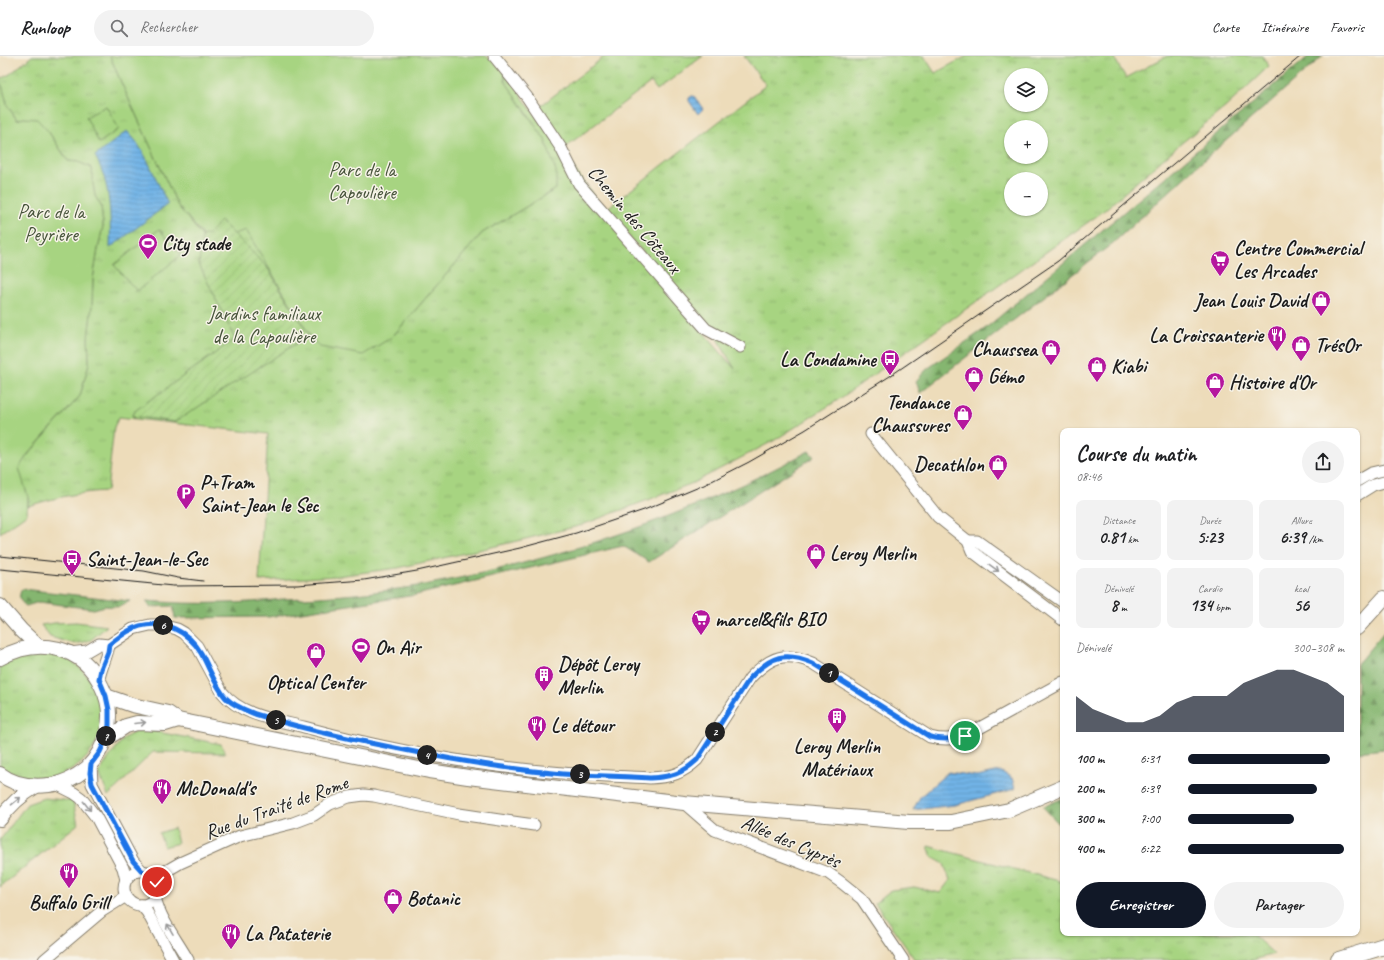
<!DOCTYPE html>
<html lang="fr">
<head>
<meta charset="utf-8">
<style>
  :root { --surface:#fff; --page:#f2f2f2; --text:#202124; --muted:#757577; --line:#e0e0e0; --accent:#111827 }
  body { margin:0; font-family:Caveat,sans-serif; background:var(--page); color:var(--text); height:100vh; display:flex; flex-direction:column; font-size:15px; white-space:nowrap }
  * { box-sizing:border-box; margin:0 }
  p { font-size:13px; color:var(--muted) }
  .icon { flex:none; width:22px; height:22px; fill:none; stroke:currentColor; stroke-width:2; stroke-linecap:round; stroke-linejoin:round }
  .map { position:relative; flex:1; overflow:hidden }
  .sheet { position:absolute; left:1060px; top:372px; width:300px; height:508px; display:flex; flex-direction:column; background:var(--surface); border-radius:8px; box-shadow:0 1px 3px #0004 }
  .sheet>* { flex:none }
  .tools { position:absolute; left:1004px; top:12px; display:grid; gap:8px }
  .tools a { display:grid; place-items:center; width:44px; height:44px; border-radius:50%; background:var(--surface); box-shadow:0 1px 3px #0004; font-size:20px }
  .pin { position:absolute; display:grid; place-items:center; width:34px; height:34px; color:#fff; margin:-17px; border:2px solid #fff; border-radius:50%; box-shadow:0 1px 4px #0007 }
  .km { position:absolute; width:20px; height:20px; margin:-10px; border-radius:50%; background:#222; color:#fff; font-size:11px; line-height:20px; text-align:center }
  .round { display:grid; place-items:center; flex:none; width:42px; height:42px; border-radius:21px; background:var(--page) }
  .summary { display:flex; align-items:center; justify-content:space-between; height:68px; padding:0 16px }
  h1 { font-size:22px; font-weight:700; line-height:30px }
  .stats { display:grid; grid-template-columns:repeat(3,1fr); gap:6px; height:68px; padding:4px 16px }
  .stats div { display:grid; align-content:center; border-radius:8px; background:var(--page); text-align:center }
  .stats b { font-size:17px; font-weight:700 }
  .stats small { font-size:11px; font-weight:400 }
  .stats p { font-size:11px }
  .chart { height:112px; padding:8px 16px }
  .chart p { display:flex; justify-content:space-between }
  .chart svg { width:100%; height:72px; margin-top:4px; fill:var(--accent); opacity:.7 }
  .primary-button { display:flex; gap:8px; margin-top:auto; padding:8px 16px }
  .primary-button a { flex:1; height:46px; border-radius:24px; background:var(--accent); color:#fff; font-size:16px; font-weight:700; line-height:46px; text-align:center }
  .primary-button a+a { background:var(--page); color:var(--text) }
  ul { padding:0 16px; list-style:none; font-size:13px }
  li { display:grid; grid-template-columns:64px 48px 1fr; align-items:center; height:30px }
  li i { height:10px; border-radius:5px; background:var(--accent) }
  header { display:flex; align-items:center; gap:24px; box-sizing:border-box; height:56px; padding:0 20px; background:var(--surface); border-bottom:1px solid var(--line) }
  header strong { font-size:19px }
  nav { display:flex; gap:22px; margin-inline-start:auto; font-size:14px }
  .search { width:280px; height:36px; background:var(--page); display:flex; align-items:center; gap:10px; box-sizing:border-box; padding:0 14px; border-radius:22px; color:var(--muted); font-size:15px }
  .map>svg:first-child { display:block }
</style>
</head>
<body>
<header>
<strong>Runloop</strong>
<div class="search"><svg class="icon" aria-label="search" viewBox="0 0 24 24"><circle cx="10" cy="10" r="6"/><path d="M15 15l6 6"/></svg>Rechercher</div>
<nav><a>Carte</a><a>Itinéraire</a><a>Favoris</a></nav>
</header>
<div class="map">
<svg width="1384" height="904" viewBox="0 0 1384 904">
  <defs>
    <pattern id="grass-tufts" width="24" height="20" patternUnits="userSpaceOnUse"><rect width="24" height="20" fill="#a7d481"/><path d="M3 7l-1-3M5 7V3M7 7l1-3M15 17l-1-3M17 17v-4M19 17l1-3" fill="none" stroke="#8fb56f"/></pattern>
    <pattern id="forest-firs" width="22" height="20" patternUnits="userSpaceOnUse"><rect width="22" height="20" fill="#85b66f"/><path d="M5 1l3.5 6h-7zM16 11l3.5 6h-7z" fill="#6c935a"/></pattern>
    <pattern id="garden-furrows" width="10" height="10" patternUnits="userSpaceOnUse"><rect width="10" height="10" fill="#a7d481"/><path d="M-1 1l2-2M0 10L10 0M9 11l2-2" fill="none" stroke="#8fb56f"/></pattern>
    <pattern id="water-rules" width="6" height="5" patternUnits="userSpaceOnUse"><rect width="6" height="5" fill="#71b3e6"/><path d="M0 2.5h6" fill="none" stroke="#6199c5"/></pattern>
  </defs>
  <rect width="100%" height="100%" fill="#f7f3e8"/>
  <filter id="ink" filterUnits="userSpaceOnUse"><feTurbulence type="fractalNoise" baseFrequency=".025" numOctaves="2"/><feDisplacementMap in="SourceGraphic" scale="8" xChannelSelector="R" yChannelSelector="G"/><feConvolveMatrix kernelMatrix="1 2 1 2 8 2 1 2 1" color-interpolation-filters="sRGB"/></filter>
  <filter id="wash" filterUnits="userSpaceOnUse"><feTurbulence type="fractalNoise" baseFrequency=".012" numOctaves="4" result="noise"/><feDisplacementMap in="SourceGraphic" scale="16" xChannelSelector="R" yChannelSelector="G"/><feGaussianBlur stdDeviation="0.9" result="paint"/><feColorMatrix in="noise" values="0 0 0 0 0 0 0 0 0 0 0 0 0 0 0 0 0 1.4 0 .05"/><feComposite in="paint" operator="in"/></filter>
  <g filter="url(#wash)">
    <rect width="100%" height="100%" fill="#eddcba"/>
    <g fill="url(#grass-tufts)" stroke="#62784e" fill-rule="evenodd">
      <path d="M32,0H110L121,26L178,150L202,180L192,149L478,174L392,281L482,177L556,133L545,84L505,25L507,14L523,42L639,202L735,313L709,269L605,154L766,29L744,0H924L935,17L967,0H1113L1126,22L1167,0H1262L1269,10L1227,50L1178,90L1101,157L838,344L775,384L693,427L579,470L492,491L398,512L337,520L259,525L268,378L119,361L114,371L107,435C80,436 54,442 28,450V441L18,412L26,401L80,340L89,307L88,282L92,249L93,223L98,193L103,170L101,150L95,140L93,128L92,112L78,106L68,105L48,75L24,62L17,64L7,49L2,29L0,27V20L2,22L10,18ZM1011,19H1041V49H1011ZM1011,71H1041V101H1011ZM1011,123H1041V153H1011Z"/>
      <path d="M605,0H703L657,34L651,26L564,92L539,51Z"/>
      <path d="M76,566L107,570L91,584L75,588L50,581L41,569L55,567Z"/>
      <path d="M36,597C44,598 52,598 60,600C75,605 86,616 93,629C96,634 99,638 100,643C113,686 74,729 31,722C20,721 8,717 0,710V610L12,603Z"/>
      <path d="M141,673L221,688L226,697L153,696L108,740L99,717L112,697L124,682Z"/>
      <path d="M44,742L73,745L78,768L0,831V784L27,748Z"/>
      <path d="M928,790L1063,826V877H1251L1274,898L1253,904H915L875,847L891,834L914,831L940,837L950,824L944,808L932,801Z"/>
    </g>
    <g fill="url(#forest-firs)" stroke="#506946">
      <path d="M1309,0H1323L1196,111L1113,187L920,337L916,325L927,313L986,272Z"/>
      <path d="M809,395L814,401L649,506L623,490L416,539L268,561L175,562L173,550L150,551L146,545C172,547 197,548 222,547C243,547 264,545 284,543C329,541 374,537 418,530C554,506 687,461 809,395Z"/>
      <path d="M22,533L130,545L119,551L105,550L94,553L39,546L26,550C19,545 18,540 22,533Z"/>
      <path d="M1384,576V693L1357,696V608Z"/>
      <path d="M1063,742V772L1043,751Z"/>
    </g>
    <g fill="#a7d481" stroke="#62784e">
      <path d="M110,0H486L505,15V25L545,84L556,115V133L482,177L392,281L363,299L320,291L311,282L246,174L234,178L221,165L208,178L202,180L200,176L178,150L121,26Z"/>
      <path d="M0,27L2,29L7,49L17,64L24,62L37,63L48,75L68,105L78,106L92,112L93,128L95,140L101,150L103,170L98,193L93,223L92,249L88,282L89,307L80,340L28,398L19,412L28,441L27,458L0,477Z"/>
      <path d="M106,50L119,73L99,87L86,61Z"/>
      <path d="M159,173L181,199L137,235L114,209Z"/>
      <path d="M174,772L178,787L164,791L159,777Z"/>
    </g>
    <path fill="url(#garden-furrows)" stroke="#62784e" d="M221,165L267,211L309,279L175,366L132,360L136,354L235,283L199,208L202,180L208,178Z"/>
    <g fill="url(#water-rules)" stroke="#466881">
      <path d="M692,40H694L703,53L698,58L689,45V42Z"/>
      <path d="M127,75C131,80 136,84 139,90C151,108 158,129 168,148L110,192C111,161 111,128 95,100Z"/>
      <path d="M1000,715L1012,722L1015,733L955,749L913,754L920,741L948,716L977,720Z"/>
    </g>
  </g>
  <g filter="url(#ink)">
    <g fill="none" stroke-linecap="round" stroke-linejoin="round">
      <g stroke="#847c6b" stroke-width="13">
        <g id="minor">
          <path d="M494,0L527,41L561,92L579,128L706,273L740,291"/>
          <path d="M871,378L938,461L968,485L972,495L1063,564"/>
          <path d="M1357,425L1371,417L1384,414"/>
          <path d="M1357,439L1373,429L1384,426"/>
          <path d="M968,485H977L1063,546"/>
          <path d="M70,597L87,595L99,588L109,589L133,573L150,569H161L177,573L184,577L197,590L222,636C241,660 276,664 304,671C388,694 475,710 563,717C592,720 621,720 650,722C671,721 682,718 697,704L750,622C771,600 785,595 813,607L930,681C942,684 953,684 965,680L1063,626"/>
          <path d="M99,623C101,611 107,601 109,589"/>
          <path d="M91,708L92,728L133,805L142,815"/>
          <path d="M56,728L74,737L81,742L96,761L123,812L126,824"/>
          <path d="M684,747L715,774L828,817L842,827L862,843L903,904"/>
          <circle cx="141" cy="832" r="17"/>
          <path d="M154,822L180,807L240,780L293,767L314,759L330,748L349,741L364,739L374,740L459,758L534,769"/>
          <path d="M155,841C160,864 177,884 188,904"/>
          <path d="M141,849L147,856L173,904"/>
          <path d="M44,904L102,855L126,840"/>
        </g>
      </g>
      <g stroke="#847c6b" stroke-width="16">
        <g id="major">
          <path d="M0,550L21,574L38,590"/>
          <path d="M1357,572L1384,542"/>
          <path d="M0,602C38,581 83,589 102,631C109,645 111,660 107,675C104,689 97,702 87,712C76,721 63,728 49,729C32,731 14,729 0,718"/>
          <path d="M106,640L132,649L168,657L178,664L429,715L468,721L684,747L909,766H951L1009,754L1063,731"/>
          <path d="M106,683L126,670L137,667L165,668L178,664"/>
          <path d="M0,763C10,749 21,739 36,730"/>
        </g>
      </g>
      <g stroke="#847c6b" stroke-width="18">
        <path id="highway" d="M1339,904L1384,890"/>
      </g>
      <use href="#minor" stroke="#fff" stroke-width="11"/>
      <use href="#major" stroke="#fff" stroke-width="14"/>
      <use href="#highway" stroke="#fff" stroke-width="16"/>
      <g stroke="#1c1c1c" stroke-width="1">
        <path d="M0,500L144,515L178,522L203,525"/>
        <path d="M0,513L173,530L297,529L364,524L417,515L520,492L576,477L644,454L704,429L749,406L805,374L890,320L1058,205L1301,0"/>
      </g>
    </g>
    <defs><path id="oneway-shaft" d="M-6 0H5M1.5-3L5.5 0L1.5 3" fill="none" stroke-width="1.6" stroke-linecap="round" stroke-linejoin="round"/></defs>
    <g stroke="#999">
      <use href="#oneway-shaft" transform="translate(994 512) rotate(36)"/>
      <use href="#oneway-shaft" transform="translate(140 667) rotate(-5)"/>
      <use href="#oneway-shaft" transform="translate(16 745) rotate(-40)"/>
      <use href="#oneway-shaft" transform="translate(87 750) rotate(52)"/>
      <use href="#oneway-shaft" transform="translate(170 873) rotate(-120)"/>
    </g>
  </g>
  <g fill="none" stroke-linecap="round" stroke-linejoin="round" filter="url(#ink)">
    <g stroke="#fff" stroke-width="8">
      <path id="route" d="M157,826L151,819L142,815L133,805L92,728L90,717L91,708L100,696L106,683L109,669V654L106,640L99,623L101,613L108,596L109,589C118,582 128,573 140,570C165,564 188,575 201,597C209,611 215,630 226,642C234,650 245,654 255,658C299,672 345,682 390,691C447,703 505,713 563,718C592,720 621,720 650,722C671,721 682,718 697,704L750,622C771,600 785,595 813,607L930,681C942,684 953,684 965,680"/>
    </g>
    <use href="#route" stroke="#1a73e8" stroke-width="5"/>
  </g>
  <defs>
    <g id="stadium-pin" transform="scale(1)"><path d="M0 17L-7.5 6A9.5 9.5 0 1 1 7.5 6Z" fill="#b5179e" stroke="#f7f3e8"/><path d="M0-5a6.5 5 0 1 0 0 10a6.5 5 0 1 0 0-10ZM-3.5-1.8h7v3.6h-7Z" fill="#fff"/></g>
    <g id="supermarket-pin" transform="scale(1)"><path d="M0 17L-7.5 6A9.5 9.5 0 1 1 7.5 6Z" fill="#b5179e" stroke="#f7f3e8"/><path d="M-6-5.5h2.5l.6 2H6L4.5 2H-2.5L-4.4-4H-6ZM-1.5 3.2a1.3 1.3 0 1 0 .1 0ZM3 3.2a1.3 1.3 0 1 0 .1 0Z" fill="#fff"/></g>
    <g id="shop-pin" transform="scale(1)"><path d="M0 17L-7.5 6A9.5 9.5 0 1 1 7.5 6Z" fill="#b5179e" stroke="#f7f3e8"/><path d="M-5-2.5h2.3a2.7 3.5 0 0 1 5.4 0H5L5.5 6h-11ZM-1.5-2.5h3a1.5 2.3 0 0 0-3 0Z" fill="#fff"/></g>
    <g id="restaurant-pin" transform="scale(1)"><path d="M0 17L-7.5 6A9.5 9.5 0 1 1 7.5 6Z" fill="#b5179e" stroke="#f7f3e8"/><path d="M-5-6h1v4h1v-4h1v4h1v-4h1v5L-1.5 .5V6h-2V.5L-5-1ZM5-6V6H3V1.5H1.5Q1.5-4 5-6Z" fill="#fff"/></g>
    <g id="bus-pin" transform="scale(1)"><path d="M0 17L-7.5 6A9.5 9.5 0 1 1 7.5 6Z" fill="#b5179e" stroke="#f7f3e8"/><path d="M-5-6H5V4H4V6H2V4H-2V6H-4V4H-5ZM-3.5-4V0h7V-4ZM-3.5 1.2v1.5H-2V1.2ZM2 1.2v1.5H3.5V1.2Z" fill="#fff"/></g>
    <g id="parking-pin" transform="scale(1)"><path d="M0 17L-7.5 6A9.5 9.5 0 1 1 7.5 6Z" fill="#b5179e" stroke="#f7f3e8"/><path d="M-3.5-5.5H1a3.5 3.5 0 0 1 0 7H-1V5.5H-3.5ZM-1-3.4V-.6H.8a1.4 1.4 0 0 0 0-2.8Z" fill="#fff"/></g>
    <g id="building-pin" transform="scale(1)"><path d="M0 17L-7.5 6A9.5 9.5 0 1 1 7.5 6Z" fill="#b5179e" stroke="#f7f3e8"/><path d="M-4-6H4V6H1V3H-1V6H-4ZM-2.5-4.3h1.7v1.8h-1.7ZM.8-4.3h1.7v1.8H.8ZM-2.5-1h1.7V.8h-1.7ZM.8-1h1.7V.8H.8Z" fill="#fff"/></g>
  </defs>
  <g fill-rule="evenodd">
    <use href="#stadium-pin" x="148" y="187"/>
    <use href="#supermarket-pin" x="1220" y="204"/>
    <use href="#shop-pin" x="1321" y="244"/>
    <use href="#restaurant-pin" x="1277" y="279"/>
    <use href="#shop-pin" x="1301" y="289"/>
    <use href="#shop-pin" x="1051" y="293"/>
    <use href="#bus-pin" x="890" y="303"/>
    <use href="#shop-pin" x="1097" y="310"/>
    <use href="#shop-pin" x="974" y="320"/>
    <use href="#shop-pin" x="1215" y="326"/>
    <use href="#shop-pin" x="963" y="358"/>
    <use href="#shop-pin" x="998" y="408"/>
    <use href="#parking-pin" x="186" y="437"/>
    <use href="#shop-pin" x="816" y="497"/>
    <use href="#bus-pin" x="72" y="503"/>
    <use href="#supermarket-pin" x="701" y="563"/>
    <use href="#stadium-pin" x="361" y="591"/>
    <use href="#shop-pin" x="316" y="596"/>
    <use href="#building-pin" x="544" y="619"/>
    <use href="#building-pin" x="837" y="661"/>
    <use href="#restaurant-pin" x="537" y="669"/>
    <use href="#restaurant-pin" x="162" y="732"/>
    <use href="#restaurant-pin" x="69" y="816"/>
    <use href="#shop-pin" x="393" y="842"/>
    <use href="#restaurant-pin" x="231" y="877"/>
  </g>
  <g text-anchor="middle" stroke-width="3" stroke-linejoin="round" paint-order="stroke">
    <g font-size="20" fill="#46533a" stroke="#f7f3e8">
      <text x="362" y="120">Parc de la<tspan x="362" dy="23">Capoulière</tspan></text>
      <text x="51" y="162">Parc de la<tspan x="51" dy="23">Peyrière</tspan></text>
      <text x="264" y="264">Jardins familiaux<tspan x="264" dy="23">de la Capoulière</tspan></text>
    </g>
    <g font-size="20" fill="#1c1c1c" stroke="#f7f3e8">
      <text transform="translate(635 163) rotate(50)" y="7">Chemin des Côteaux</text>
      <text transform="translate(276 751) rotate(-20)" y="7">Rue du Traité de Rome</text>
      <text transform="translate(791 785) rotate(23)" y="7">Allée des Cyprès</text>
    </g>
    <g font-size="20" font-weight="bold" fill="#1c1c1c" stroke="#f7f3e8" text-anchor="start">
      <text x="162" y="194">City stade</text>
      <text x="1234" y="199">Centre Commercial<tspan x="1234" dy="23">Les Arcades</tspan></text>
      <text x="1307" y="251" text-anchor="end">Jean Louis David</text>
      <text x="1263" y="286" text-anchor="end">La Croissanterie</text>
      <text x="1315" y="296">TrésOr</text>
      <text x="1037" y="300" text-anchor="end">Chaussea</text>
      <text x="876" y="310" text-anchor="end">La Condamine</text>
      <text x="1111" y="317">Kiabi</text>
      <text x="988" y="327">Gémo</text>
      <text x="1229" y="333">Histoire d'Or</text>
      <text x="949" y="353" text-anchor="end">Tendance<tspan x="949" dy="23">Chaussures</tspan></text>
      <text x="984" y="415" text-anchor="end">Decathlon</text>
      <text x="200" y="433">P+Tram<tspan x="200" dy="23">Saint-Jean le Sec</tspan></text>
      <text x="830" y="504">Leroy Merlin</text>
      <text x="86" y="510">Saint-Jean-le-Sec</text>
      <text x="715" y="570">marcel&amp;fils BIO</text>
      <text x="375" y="598">On Air</text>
      <text x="558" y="615">Dépôt Leroy<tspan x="558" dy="23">Merlin</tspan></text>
      <text x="316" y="633" text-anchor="middle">Optical Center</text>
      <text x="551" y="676">Le détour</text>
      <text x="837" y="697" text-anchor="middle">Leroy Merlin<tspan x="837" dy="23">Matériaux</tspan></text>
      <text x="176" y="739">McDonald's</text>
      <text x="407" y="849">Botanic</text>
      <text x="69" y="853" text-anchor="middle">Buffalo Grill</text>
      <text x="245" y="884">La Pataterie</text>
    </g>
  </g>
</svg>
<div class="tools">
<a><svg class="icon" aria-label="layers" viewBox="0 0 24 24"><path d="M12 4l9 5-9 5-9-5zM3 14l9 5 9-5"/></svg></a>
<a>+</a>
<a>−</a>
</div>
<div class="pin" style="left:965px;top:680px;background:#1e9e55"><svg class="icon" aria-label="arrive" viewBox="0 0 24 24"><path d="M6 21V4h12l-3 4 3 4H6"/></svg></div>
<div class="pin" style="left:157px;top:826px;background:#d93025"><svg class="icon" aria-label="check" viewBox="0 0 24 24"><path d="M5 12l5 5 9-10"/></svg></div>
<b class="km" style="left:829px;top:617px">1</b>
<b class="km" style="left:715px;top:676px">2</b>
<b class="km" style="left:580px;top:718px">3</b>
<b class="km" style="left:427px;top:699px">4</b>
<b class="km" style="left:276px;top:664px">5</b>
<b class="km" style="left:163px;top:569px">6</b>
<b class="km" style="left:106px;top:680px">7</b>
<section class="sheet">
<div class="summary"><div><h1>Course du matin</h1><p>08:46</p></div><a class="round"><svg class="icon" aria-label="share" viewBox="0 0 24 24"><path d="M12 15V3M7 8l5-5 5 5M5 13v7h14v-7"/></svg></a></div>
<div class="stats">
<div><p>Distance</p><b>0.81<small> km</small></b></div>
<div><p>Durée</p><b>5:23</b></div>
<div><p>Allure</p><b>6:39<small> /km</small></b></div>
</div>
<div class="stats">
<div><p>Dénivelé</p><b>8<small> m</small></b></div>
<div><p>Cardio</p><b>134<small> bpm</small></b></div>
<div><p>kcal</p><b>56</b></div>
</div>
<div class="chart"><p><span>Dénivelé</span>300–308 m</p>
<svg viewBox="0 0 160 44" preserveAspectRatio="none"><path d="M0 44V22L10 30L20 34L30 38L40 38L50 34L60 26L70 22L80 22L90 22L100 14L110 10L120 6L130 6L140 10L150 14L160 22V44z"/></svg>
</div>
<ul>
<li><b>100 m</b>6:31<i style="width:91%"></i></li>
<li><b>200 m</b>6:39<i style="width:83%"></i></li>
<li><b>300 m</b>7:00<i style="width:68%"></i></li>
<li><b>400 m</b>6:22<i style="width:100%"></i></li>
</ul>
<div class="primary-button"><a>Enregistrer</a><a>Partager</a></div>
</section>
</div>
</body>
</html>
